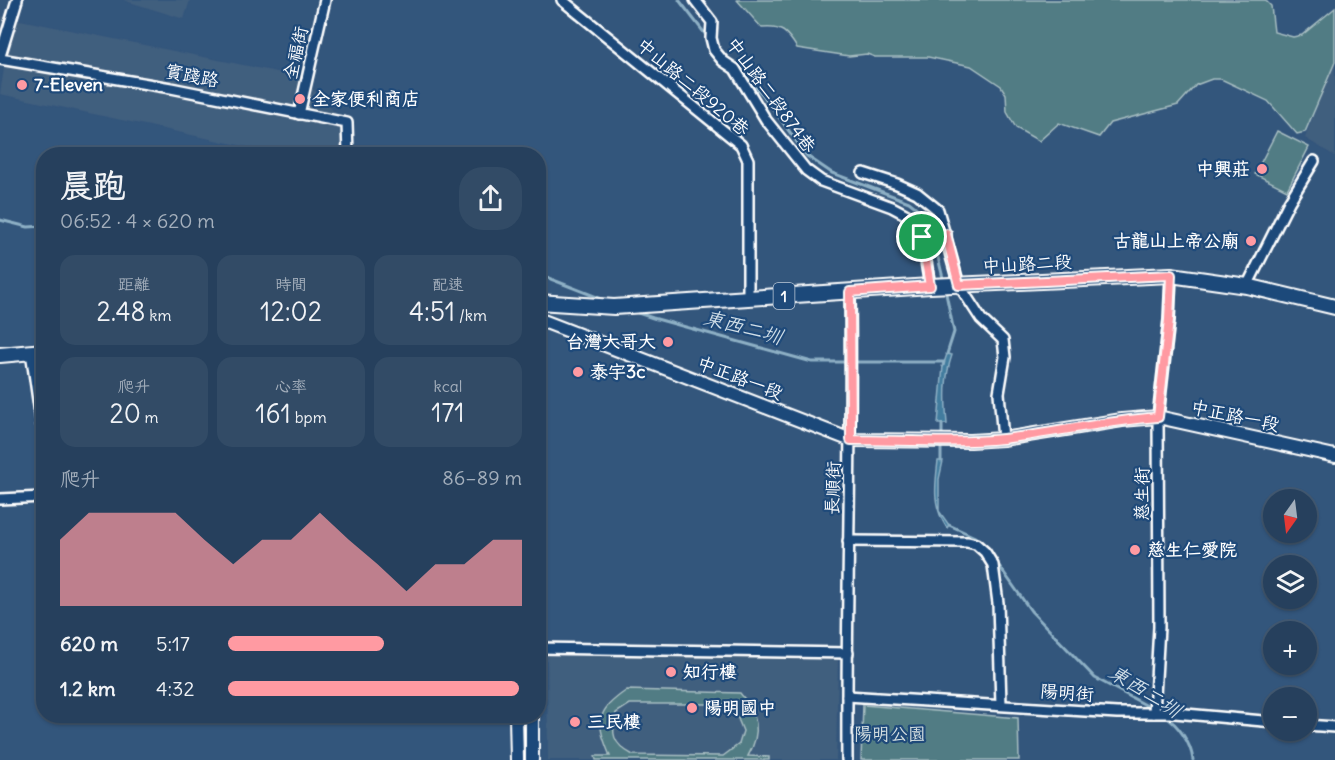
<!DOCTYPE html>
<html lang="zh-TW">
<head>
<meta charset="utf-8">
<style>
  :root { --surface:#26405d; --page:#324b66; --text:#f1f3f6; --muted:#a4afbc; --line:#425972; --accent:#ff9aa2 }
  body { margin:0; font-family:Delius,"LXGW WenKai TC",sans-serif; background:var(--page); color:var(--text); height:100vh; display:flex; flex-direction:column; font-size:22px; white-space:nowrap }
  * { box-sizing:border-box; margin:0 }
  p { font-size:20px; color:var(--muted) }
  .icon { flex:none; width:33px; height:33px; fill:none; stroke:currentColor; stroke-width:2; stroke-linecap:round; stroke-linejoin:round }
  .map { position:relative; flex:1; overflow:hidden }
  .panel { position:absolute; left:36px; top:147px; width:510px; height:576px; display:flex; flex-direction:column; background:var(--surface); border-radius:24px; box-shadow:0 2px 4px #0004,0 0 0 2px var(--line) }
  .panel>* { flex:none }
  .needle { width:39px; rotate:194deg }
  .buttons { position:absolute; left:1263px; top:489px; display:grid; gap:12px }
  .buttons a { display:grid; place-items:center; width:54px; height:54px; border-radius:50%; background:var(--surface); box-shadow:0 2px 4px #0004,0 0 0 2px var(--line); font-size:30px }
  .pin { position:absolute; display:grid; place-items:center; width:51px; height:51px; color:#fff; margin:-26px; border:3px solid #fff; border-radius:50%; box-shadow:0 2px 6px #0007 }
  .round { display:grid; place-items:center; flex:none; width:63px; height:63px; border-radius:24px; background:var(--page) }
  .summary { display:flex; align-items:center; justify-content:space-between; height:102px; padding:0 24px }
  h1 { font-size:33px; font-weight:600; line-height:45px }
  .stats { display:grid; grid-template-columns:repeat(3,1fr); gap:9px; height:102px; padding:6px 24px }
  .stats div { display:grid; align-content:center; border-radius:15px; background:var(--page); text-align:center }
  .stats b { font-size:26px; font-weight:600 }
  .stats small { font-size:16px; font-weight:400 }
  .stats p { font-size:16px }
  .chart { height:168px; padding:12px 24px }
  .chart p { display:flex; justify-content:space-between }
  .chart svg { width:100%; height:108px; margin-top:6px; fill:var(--accent); opacity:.7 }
  ul { padding:0 24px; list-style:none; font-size:20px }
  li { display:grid; grid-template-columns:96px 72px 1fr; align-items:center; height:45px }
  li i { height:15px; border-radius:8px; background:var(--accent) }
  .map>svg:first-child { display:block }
</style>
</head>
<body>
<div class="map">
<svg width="1335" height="760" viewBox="0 0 1335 760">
  <rect width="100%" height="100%" fill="#33567c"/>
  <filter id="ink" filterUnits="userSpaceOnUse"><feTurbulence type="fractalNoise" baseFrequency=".0167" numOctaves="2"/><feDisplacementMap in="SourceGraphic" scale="12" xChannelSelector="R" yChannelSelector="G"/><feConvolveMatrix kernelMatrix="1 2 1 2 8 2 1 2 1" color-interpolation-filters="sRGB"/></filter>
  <g filter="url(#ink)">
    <g fill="#415e7e">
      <path d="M123,0H190L184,19Z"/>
      <path d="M0,16L302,77L350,129L352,154H280L0,94L6,56L0,54Z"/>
      <path d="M1335,56V156L1305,138Z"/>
      <path d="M553,648L838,655L836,760H548L547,653Z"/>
    </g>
    <g fill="#517c84" stroke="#a8bec2" stroke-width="1.5" fill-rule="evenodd">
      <path d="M737,0H1265L1271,6L1274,32L1293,37L1302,35L1335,8V62L1305,132L1297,134L1268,101L1221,79H1212L1196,85L1178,105L1110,123L1099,137L1059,123L1039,141L1016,128L1007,112L1006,94L1001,86L971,66L928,57H875L867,54L849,56L797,48C787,32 782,26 762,28Z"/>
      <path d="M1277,131L1309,147L1287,190L1255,174Z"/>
      <path d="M627,690L740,693C758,714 762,732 748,756L769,757V760H596L595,756H610C596,722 595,712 627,690ZM630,704H724L736,714L743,731L739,744L723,756L633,755C612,744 611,733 616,713Z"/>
      <path d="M863,705L1018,718L1019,760H861Z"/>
    </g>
    <g fill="#437b9e" stroke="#8eb0c5" stroke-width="1.5">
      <path d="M947,354L952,355C944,378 945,400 947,424H938L943,366Z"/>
      <path d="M938,461H943L939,479V511L949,525L947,528C932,506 935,486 938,461Z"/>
    </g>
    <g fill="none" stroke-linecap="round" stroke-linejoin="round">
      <g stroke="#8eb0c5" stroke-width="3">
        <path d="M679,0L709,39"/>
        <path d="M716,46L732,62"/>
        <path d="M741,72L763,95L807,156L832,173L909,202L928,217L944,282"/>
        <path d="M0,220L28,227L44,226"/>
        <path d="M538,274L607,301"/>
        <path d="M945,289L954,332L947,354"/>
        <path d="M635,312L653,318L812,362H944L943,366"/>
        <path d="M942,437V424"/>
        <path d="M941,461V444"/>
        <path d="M949,525L975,537L979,541"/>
        <path d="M995,560L1031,611L1095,678L1153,709"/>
        <path d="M1164,716C1178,724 1191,743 1193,760"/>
      </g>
      <g stroke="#fff" stroke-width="14">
        <g id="street">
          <path d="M562,0L741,145L748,160V298"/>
          <path d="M695,0L712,22L711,38L714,50L723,61L735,69L766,120L806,170L821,181L892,207L907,215L918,225L922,237L930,286"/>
          <path d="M0,56L17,0"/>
          <path d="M0,59L171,88L347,123L348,154"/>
          <path d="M299,114L325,0"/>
          <path d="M863,173L897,184L917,193L938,210L959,285L981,319L1003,340L1005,357L999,393L1003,439"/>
          <path d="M922,237L946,234"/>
          <path d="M1247,286L1289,202L1314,161"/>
          <path d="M31,352L44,441"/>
          <path d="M0,499L44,497"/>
          <path d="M848,541L967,542L976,544L985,552L993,565L998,603L1001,705"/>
          <path d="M538,648L848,653"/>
          <path d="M847,696L1117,713H1175L1274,722"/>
          <path d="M1154,713L1159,627L1158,417L1169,320L1171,275"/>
          <path d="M1306,725L1335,727"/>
          <path d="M847,760C846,604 852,448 850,292"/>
        </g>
      </g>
      <g stroke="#fff" stroke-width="16">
        <g id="secondary">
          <path d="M538,319L851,440L971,441L1003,439L1122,420L1158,417L1335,456"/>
          <path d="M516,716L517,760"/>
          <path d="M532,716V760"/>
        </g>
      </g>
      <g stroke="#fff" stroke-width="18">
        <g id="primary">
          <path d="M538,302L614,307L930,286L1171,275L1247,286L1335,307"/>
          <path d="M0,355L44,351"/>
        </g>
      </g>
      <use href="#street" stroke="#1f4a7a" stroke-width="9"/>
      <use href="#secondary" stroke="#1f4a7a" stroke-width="12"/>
      <use href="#primary" stroke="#1f4a7a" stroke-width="14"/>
    </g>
  </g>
  <g fill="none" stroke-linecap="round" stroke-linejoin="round" filter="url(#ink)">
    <g stroke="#fff" stroke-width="12">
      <path id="route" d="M946,234L959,285L1171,275L1169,320L1158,417C1105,421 1055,433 1003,439C953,444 901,440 851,440L850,292L930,286L922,237Z"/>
    </g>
    <use href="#route" stroke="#ff9aa2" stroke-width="8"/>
  </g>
  <g fill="#ff9aa2" stroke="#1f4a7a" stroke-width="2">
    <circle cx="22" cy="85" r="6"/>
    <circle cx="300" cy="99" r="6"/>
    <circle cx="1262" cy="169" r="6"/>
    <circle cx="1251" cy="241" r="6"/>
    <circle cx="668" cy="342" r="6"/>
    <circle cx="578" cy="372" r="6"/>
    <circle cx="1135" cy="550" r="6"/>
    <circle cx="671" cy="672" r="6"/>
    <circle cx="692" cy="708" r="6"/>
    <circle cx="575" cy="722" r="6"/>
  </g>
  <g text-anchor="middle" stroke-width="4.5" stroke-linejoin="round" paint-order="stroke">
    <rect fill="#1f4a7a" stroke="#bcc9d7" stroke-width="1.5" x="773.5" y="283" width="21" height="26" rx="4.5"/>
    <g font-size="16" font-weight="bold" fill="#fff">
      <text x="784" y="302">1</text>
    </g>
    <g font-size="18" fill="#fff" stroke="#1f4a7a">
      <text transform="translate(296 53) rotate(-77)" y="6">全福街</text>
      <text transform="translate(192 76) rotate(11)" y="6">實踐路</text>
      <text transform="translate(693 87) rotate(40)" y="6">中山路二段920巷</text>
      <text transform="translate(771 95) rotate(54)" y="6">中山路二段874巷</text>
      <text transform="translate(1027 264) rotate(-3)" y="6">中山路二段</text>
      <text transform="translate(740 378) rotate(21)" y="6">中正路一段</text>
      <text transform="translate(1235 416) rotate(12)" y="6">中正路一段</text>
      <text transform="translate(833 488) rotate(-88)" y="6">長順街</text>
      <text transform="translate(1142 494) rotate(-90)" y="6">慈生街</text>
      <text transform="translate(1067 693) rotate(4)" y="6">陽明街</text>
    </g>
    <g font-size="18" font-weight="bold" fill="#fff" stroke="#1f4a7a" text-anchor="start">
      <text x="34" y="91">7-Eleven</text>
      <text x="312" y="105">全家便利商店</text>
      <text x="1250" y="175" text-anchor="end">中興莊</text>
      <text x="1239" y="247" text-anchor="end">古龍山上帝公廟</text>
      <text x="656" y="348" text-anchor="end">台灣大哥大</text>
      <text x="590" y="378">泰宇3c</text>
      <text x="1147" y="556">慈生仁愛院</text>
      <text x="683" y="678">知行樓</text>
      <text x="704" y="714">陽明國中</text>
      <text x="587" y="728">三民樓</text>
    </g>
    <g font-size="18" fill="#d4dee0" stroke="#1f4a7a">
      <text x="890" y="740">陽明公園</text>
    </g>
    <g font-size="20" font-style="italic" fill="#d0dee7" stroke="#1f4a7a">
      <text transform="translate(743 327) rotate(15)" y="7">東西二圳</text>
      <text transform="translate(1145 691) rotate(32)" y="7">東西二圳</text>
    </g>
  </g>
</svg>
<div class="buttons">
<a><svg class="needle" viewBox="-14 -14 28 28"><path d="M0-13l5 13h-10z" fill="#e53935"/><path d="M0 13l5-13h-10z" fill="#a4afbc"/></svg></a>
<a><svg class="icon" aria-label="layers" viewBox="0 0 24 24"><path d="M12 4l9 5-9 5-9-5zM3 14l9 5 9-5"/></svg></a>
<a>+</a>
<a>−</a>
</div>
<div class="pin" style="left:922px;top:237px;background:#1e9e55"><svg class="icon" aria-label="arrive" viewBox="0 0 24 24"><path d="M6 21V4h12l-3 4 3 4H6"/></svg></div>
<section class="panel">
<div class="summary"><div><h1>晨跑</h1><p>06:52 · 4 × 620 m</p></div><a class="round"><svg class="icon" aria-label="share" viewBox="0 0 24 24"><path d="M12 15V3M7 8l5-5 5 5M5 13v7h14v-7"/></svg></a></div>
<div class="stats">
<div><p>距離</p><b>2.48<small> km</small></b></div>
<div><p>時間</p><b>12:02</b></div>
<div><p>配速</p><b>4:51<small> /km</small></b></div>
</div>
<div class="stats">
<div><p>爬升</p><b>20<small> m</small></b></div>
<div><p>心率</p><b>161<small> bpm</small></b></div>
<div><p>kcal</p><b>171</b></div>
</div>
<div class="chart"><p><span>爬升</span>86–89 m</p>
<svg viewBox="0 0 160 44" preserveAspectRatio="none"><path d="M0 44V17L10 6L20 6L30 6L40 6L50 17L60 27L70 17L80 17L90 6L100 17L110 27L120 38L130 27L140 27L150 17L160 17V44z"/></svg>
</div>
<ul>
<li><b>620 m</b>5:17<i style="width:53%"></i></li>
<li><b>1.2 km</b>4:32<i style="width:99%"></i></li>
</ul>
</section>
</div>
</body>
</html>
